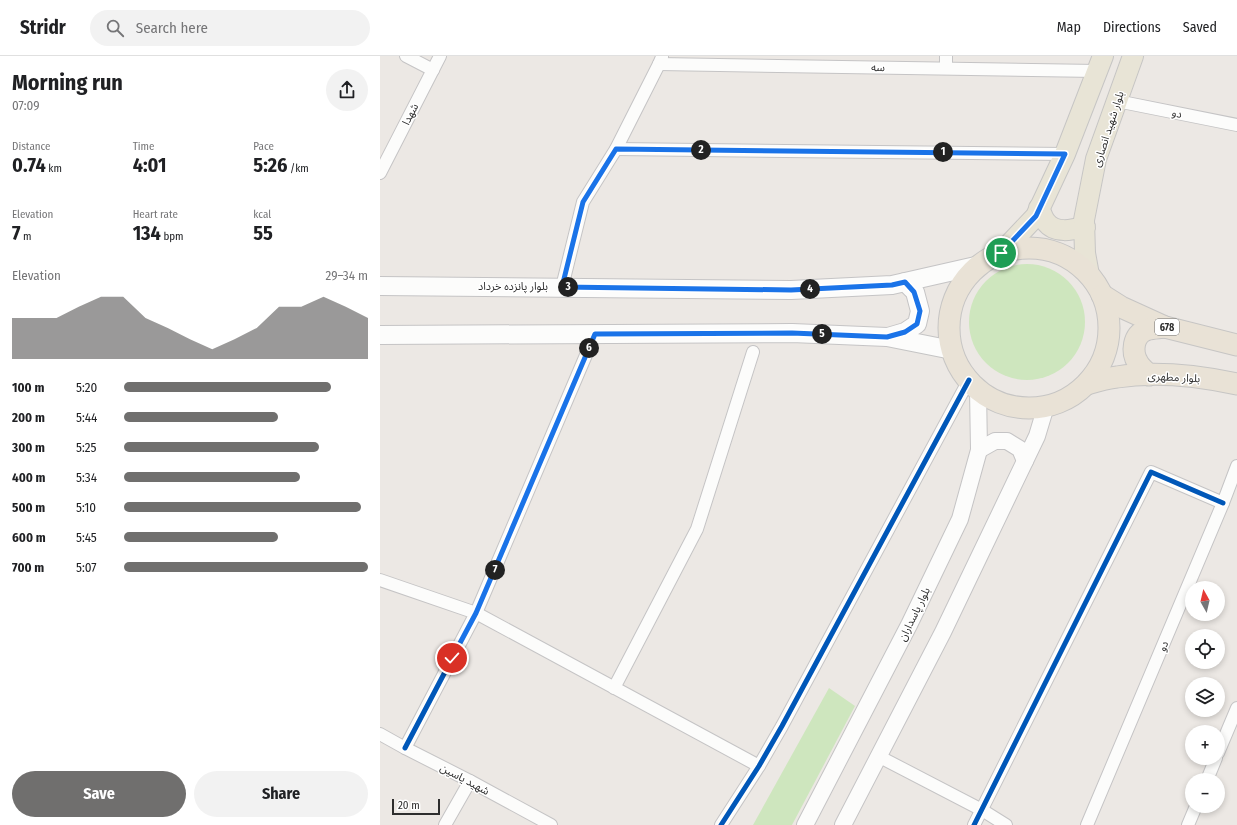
<!DOCTYPE html>
<html lang="en">
<head>
<meta charset="utf-8">
<style>
  :root { --surface:#fff; --page:#f2f2f2; --text:#202124; --muted:#757577; --line:#e0e0e0; --accent:#706f6e }
  body { margin:0; font-family:"Fira Sans Condensed","Noto Sans Arabic",sans-serif; background:var(--page); color:var(--text); height:100vh; display:flex; flex-direction:column; font-size:15px; white-space:nowrap }
  * { box-sizing:border-box; margin:0 }
  p { font-size:13px; color:var(--muted) }
  .icon { flex:none; width:22px; height:22px; fill:none; stroke:currentColor; stroke-width:2; stroke-linecap:round; stroke-linejoin:round }
  .map { position:relative; flex:1; overflow:hidden }
  .side { display:flex; flex-direction:column; background:var(--surface); width:380px }
  .side>* { flex:none }
  .needle { width:26px; rotate:352deg }
  .tools { position:absolute; left:805px; top:525px; display:grid; gap:8px }
  .tools a { display:grid; place-items:center; width:40px; height:40px; border-radius:50%; background:var(--surface); box-shadow:0 2px 6px #0003; font-size:20px }
  .scale { position:absolute; left:12px; bottom:10px; width:48px; box-sizing:border-box; padding-left:4px; border:2px solid #2e2e2e; border-top:0; font-size:11px; line-height:14px; white-space:nowrap; color:#2e2e2e; -webkit-text-stroke:3px #fff; paint-order:stroke }
  .pin { position:absolute; display:grid; place-items:center; width:34px; height:34px; color:#fff; margin:-17px; border:2px solid #fff; border-radius:50%; box-shadow:0 1px 4px #0007 }
  .km { position:absolute; width:20px; height:20px; margin:-10px; border-radius:50%; background:#222; color:#fff; font-size:11px; line-height:20px; text-align:center }
  .round { display:grid; place-items:center; flex:none; width:42px; height:42px; border-radius:21px; background:var(--page) }
  .summary { display:flex; align-items:center; justify-content:space-between; height:68px; padding:0 12px }
  h1 { font-size:22px; font-weight:700; line-height:30px }
  .figures { display:grid; grid-template-columns:repeat(3,1fr); gap:6px; height:68px; padding:4px 12px }
  .figures div { display:grid; align-content:center }
  .figures b { font-size:20px; font-weight:700 }
  .figures small { font-size:11px; font-weight:400 }
  .figures p { font-size:11px }
  .chart { height:112px; padding:8px 12px }
  .chart p { display:flex; justify-content:space-between }
  .chart svg { width:100%; height:72px; margin-top:4px; fill:var(--accent); opacity:.7 }
  .button { display:flex; gap:8px; margin-top:auto; padding:8px 12px }
  .button a { flex:1; height:46px; border-radius:24px; background:var(--accent); color:#fff; font-size:16px; font-weight:700; line-height:46px; text-align:center }
  .button a+a { background:var(--page); color:var(--text) }
  ul { padding:0 12px; list-style:none; font-size:13px }
  li { display:grid; grid-template-columns:64px 48px 1fr; align-items:center; height:30px }
  li i { height:10px; border-radius:5px; background:var(--accent) }
  header { display:flex; align-items:center; gap:24px; box-sizing:border-box; height:56px; padding:0 20px; background:var(--surface); border-bottom:1px solid var(--line) }
  header strong { font-size:19px }
  nav { display:flex; gap:22px; margin-inline-start:auto; font-size:14px }
  .search { width:280px; height:36px; background:var(--page); display:flex; align-items:center; gap:10px; box-sizing:border-box; padding:0 14px; border-radius:22px; color:var(--muted); font-size:15px }
  main { display:flex; flex:1; min-height:0 }
  .map>svg:first-child { display:block }
</style>
</head>
<body>
<header>
<strong>Stridr</strong>
<div class="search"><svg class="icon" aria-label="search" viewBox="0 0 24 24"><circle cx="10" cy="10" r="6"/><path d="M15 15l6 6"/></svg>Search here</div>
<nav><a>Map</a><a>Directions</a><a>Saved</a></nav>
</header>
<main>
<section class="side">
<div class="summary"><div><h1>Morning run</h1><p>07:09</p></div><a class="round"><svg class="icon" aria-label="share" viewBox="0 0 24 24"><path d="M12 15V3M7 8l5-5 5 5M5 13v7h14v-7"/></svg></a></div>
<div class="figures">
<div><p>Distance</p><b>0.74<small> km</small></b></div>
<div><p>Time</p><b>4:01</b></div>
<div><p>Pace</p><b>5:26<small> /km</small></b></div>
</div>
<div class="figures">
<div><p>Elevation</p><b>7<small> m</small></b></div>
<div><p>Heart rate</p><b>134<small> bpm</small></b></div>
<div><p>kcal</p><b>55</b></div>
</div>
<div class="chart"><p><span>Elevation</span>29–34 m</p>
<svg viewBox="0 0 160 44" preserveAspectRatio="none"><path d="M0 44V19L10 19L20 19L30 12L40 6L50 6L60 19L70 25L80 32L90 38L100 32L110 25L120 12L130 12L140 6L150 12L160 19V44z"/></svg>
</div>
<ul>
<li><b>100 m</b>5:20<i style="width:85%"></i></li>
<li><b>200 m</b>5:44<i style="width:63%"></i></li>
<li><b>300 m</b>5:25<i style="width:80%"></i></li>
<li><b>400 m</b>5:34<i style="width:72%"></i></li>
<li><b>500 m</b>5:10<i style="width:97%"></i></li>
<li><b>600 m</b>5:45<i style="width:63%"></i></li>
<li><b>700 m</b>5:07<i style="width:100%"></i></li>
</ul>
<div class="button"><a>Save</a><a>Share</a></div>
</section>
<div class="map">
<svg width="857" height="769" viewBox="0 0 857 769">
  <rect width="100%" height="100%" fill="#ece8e4"/>
  <g fill="#cee6be">
    <circle cx="647" cy="266" r="58"/>
    <path d="M449,632L475,650L412,769H373Z"/>
  </g>
  <g fill="none" stroke-linecap="round" stroke-linejoin="round">
    <g stroke="#c5c4c5" stroke-width="14">
      <g id="minor">
        <path d="M26,0L53,14"/>
        <path d="M279,8L717,15"/>
        <path d="M566,12V0"/>
        <path d="M737,45L857,69"/>
        <path d="M236,93L685,98"/>
        <path d="M0,117L60,0"/>
        <path d="M182,231L203,146L236,93L279,8L282,1"/>
        <path d="M0,524L96,557L379,710"/>
        <path d="M234,632L317,473L373,296"/>
        <path d="M0,678L25,692L90,725L171,769"/>
        <path d="M25,692L96,557L215,278"/>
        <path d="M838,697L857,652"/>
        <path d="M498,700L602,754L626,769"/>
        <path d="M827,724L836,702"/>
        <path d="M65,769L90,725"/>
        <path d="M341,769L379,710L402,670L589,324"/>
        <path d="M594,769L771,416L843,447"/>
        <path d="M707,769L843,447L857,410"/>
        <path d="M808,769L816,750"/>
      </g>
    </g>
    <g stroke="#c5c4c5" stroke-width="18">
      <g id="tertiary">
        <path d="M599,394L615,385H627L640,393L645,405"/>
        <path d="M425,769L529,569L580,463L599,394L598,334"/>
        <path d="M463,769L563,576L657,380L666,350"/>
      </g>
    </g>
    <g stroke="#c5c4c5" stroke-width="20">
      <g id="secondary">
        <path d="M0,230L411,234L512,229L600,209"/>
        <path d="M0,279L412,277L507,281L572,294"/>
        <path d="M508,281L525,276L537,268L540,255L535,236L525,226"/>
      </g>
    </g>
    <g stroke="#c6c5c4" stroke-width="22">
      <g id="primary">
        <path d="M659,152C661,156 663,163 666,166C675,178 692,174 705,171"/>
        <path d="M621,197L656,160L685,98L723,0"/>
        <path d="M709,219L705,197L704,164L716,103L753,0"/>
      </g>
    </g>
    <g stroke="#c6c5c4" stroke-width="23">
      <g id="trunk">
        <circle cx="649" cy="272" r="80"/>
        <path d="M722,239L741,251L785,271L857,289"/>
        <path d="M769,319C765,315 760,311 758,307C751,296 753,279 766,274C771,272 779,272 785,271"/>
        <path d="M707,328C717,325 727,322 737,321C776,315 819,320 857,328"/>
      </g>
    </g>
    <use href="#minor" stroke="#fcfcfb" stroke-width="12"/>
    <use href="#tertiary" stroke="#fcfcfb" stroke-width="16"/>
    <use href="#secondary" stroke="#fcfcfb" stroke-width="18"/>
    <use href="#primary" stroke="#e8e4d6" stroke-width="20"/>
    <use href="#trunk" stroke="#e9e2d6" stroke-width="21"/>
    <g stroke="#fff" stroke-width="8">
      <g id="cycleway">
        <path d="M25,692L96,557L215,278"/>
        <path d="M341,769L379,710L402,670L589,324"/>
        <path d="M594,769L771,416L843,447"/>
      </g>
    </g>
    <use href="#cycleway" stroke="#0057b8" stroke-width="5"/>
  </g>
  <g fill="none" stroke-linecap="round" stroke-linejoin="round">
    <g stroke="#fff" stroke-width="8">
      <path id="route" d="M72,602L96,557L215,278L412,277L507,281L525,276L537,268L540,255L534,236L525,226L512,229L411,234L182,231L203,146L236,93L685,98L656,160L621,197"/>
    </g>
    <use href="#route" stroke="#1a73e8" stroke-width="5"/>
  </g>
  <g text-anchor="middle" stroke-width="3" stroke-linejoin="round" paint-order="stroke">
    <rect fill="#fff" stroke="#6d6d6d" stroke-width="1" x="775" y="263" width="24" height="16" rx="3"/>
    <g font-size="10" font-weight="bold" fill="#2e2e2e">
      <text x="787" y="275">678</text>
    </g>
    <g font-size="11" fill="#2e2e2e" stroke="#fff">
      <text transform="translate(498 11) rotate(1)" y="4">سه</text>
      <text transform="translate(797 57) rotate(12)" y="4">دو</text>
      <text transform="translate(30 58) rotate(-63)" y="4">شهدا</text>
      <text transform="translate(728 73) rotate(-72)" y="4">بلوار شهید انصاری</text>
      <text x="133" y="234">بلوار پانزده خرداد</text>
      <text transform="translate(794 321) rotate(3)" y="4">بلوار مطهری</text>
      <text transform="translate(534 558) rotate(-64)" y="4">بلوار پاسداران</text>
      <text transform="translate(783 590) rotate(-67)" y="4">دو</text>
      <text transform="translate(85 723) rotate(28)" y="4">شهید یاسین</text>
    </g>
  </g>
</svg>
<div class="tools">
<a><svg class="needle" viewBox="-14 -14 28 28"><path d="M0-13l5 13h-10z" fill="#e53935"/><path d="M0 13l5-13h-10z" fill="#757577"/></svg></a>
<a><svg class="icon" aria-label="locate" viewBox="0 0 24 24"><circle cx="12" cy="12" r="6"/><path d="M12 2v4M12 18v4M2 12h4M18 12h4"/></svg></a>
<a><svg class="icon" aria-label="layers" viewBox="0 0 24 24"><path d="M12 4l9 5-9 5-9-5zM3 14l9 5 9-5"/></svg></a>
<a>+</a>
<a>−</a>
</div>
<div class="scale">20 m</div>
<div class="pin" style="left:621px;top:197px;background:#1e9e55"><svg class="icon" aria-label="arrive" viewBox="0 0 24 24"><path d="M6 21V4h12l-3 4 3 4H6"/></svg></div>
<div class="pin" style="left:72px;top:602px;background:#d93025"><svg class="icon" aria-label="check" viewBox="0 0 24 24"><path d="M5 12l5 5 9-10"/></svg></div>
<b class="km" style="left:563px;top:96px">1</b>
<b class="km" style="left:321px;top:94px">2</b>
<b class="km" style="left:188px;top:231px">3</b>
<b class="km" style="left:430px;top:233px">4</b>
<b class="km" style="left:442px;top:278px">5</b>
<b class="km" style="left:209px;top:292px">6</b>
<b class="km" style="left:115px;top:514px">7</b>
</div>
</main>
</body>
</html>
